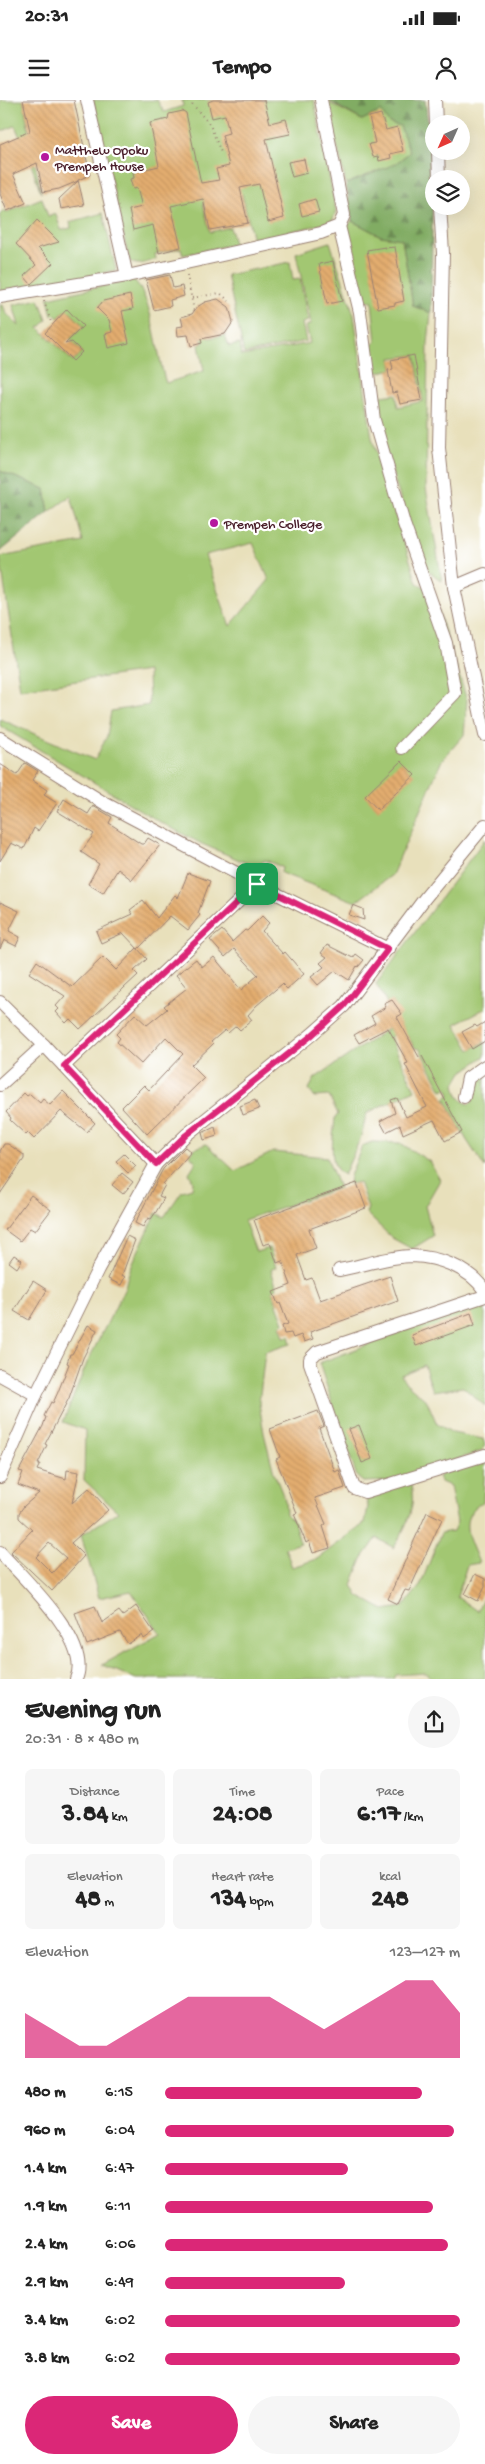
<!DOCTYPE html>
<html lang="en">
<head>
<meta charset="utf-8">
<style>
  :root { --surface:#fff; --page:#f6f6f6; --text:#222; --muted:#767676; --accent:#db2777 }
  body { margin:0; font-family:"Gochi Hand",sans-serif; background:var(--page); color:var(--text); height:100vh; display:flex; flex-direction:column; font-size:19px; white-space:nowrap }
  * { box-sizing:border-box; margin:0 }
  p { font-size:16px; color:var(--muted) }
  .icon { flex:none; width:28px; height:28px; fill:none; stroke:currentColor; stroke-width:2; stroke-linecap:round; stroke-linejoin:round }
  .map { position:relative; height:1579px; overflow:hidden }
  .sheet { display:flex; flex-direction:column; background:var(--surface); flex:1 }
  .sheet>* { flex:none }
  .needle { width:32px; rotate:225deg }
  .fabs { position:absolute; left:425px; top:15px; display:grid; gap:10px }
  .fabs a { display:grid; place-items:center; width:45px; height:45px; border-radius:50%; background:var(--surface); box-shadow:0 5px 20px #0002; font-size:25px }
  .pin { position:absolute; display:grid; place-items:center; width:42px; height:42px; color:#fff; margin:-21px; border-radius:10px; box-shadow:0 2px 8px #0006 }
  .round { display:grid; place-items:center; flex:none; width:52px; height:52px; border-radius:26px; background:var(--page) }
  .head { display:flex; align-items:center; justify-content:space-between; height:85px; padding:0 25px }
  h1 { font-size:28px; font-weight:700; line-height:38px }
  .metrics { display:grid; grid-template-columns:repeat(3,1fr); gap:8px; height:85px; padding:5px 25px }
  .metrics div { display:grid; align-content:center; border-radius:8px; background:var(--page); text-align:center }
  .metrics b { font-size:25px; font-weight:700 }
  .metrics small { font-size:14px; font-weight:400 }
  .metrics p { font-size:14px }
  .chart { height:140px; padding:10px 25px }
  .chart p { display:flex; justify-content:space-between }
  .chart svg { width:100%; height:90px; margin-top:5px; fill:var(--accent); opacity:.7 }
  .action { display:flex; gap:10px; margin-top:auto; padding:10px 25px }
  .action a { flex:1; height:58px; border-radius:30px; background:var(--accent); color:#fff; font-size:20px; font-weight:700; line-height:58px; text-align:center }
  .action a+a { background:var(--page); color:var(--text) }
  ul { padding:0 25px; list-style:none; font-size:16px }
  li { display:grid; grid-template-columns:80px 60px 1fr; align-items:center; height:38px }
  li i { height:12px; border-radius:6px; background:var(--accent) }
  .status { display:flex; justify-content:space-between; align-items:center; height:35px; padding:0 25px; background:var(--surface); direction:ltr }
  .status svg { height:14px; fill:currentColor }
  header { display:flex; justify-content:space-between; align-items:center; height:65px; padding:0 25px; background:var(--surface); font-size:22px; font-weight:700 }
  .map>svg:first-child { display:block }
</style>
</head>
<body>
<div class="status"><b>20:31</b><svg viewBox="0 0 49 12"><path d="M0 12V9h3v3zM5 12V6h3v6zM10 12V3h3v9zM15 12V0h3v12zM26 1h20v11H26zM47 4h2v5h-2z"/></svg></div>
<header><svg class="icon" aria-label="menu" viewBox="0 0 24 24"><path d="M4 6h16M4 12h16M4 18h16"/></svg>Tempo<svg class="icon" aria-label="person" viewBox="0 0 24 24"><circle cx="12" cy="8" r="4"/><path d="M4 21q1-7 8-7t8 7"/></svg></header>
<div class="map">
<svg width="485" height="1579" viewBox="0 0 485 1579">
  <defs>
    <pattern id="forest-firs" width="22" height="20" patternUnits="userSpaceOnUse" patternTransform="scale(1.25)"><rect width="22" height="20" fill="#81ac64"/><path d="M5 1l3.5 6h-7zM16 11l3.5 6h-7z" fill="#6c8b53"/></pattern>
    <pattern id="building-back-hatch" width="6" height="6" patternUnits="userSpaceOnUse" patternTransform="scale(1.25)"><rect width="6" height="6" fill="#e3ad6f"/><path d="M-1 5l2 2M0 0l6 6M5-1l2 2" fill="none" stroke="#c49460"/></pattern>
  </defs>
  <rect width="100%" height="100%" fill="#fff"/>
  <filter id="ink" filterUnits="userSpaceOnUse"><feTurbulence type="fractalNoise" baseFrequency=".02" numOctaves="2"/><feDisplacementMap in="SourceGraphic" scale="10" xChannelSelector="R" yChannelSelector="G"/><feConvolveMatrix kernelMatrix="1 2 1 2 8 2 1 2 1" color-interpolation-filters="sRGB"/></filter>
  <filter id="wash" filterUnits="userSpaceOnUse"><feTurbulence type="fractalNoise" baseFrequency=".0096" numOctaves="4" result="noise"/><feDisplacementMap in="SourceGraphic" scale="20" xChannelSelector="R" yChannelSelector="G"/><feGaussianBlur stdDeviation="1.12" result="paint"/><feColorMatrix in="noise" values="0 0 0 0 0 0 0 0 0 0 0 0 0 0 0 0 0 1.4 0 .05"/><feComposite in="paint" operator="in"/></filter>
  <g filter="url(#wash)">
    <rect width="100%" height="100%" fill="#e8e0bb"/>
    <g fill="#a2c772" stroke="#76734e" fill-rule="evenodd">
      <path d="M0,0H23L41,93L32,67L33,66L15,26L0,32Z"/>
      <path d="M93,0H157L164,12L183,6L182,0H314L336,111L332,122L253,140L242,94L203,103L210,132L230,127L234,144L183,155L181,148L155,154L156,159C147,162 136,168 129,160Z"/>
      <path d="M327,2L362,20L381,11L400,26L410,52L395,64L346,84Z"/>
      <path d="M42,98L48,116L56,114L61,130L71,128L70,122L103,113L116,170L32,189L0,193V113L5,110L7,112Z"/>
      <path d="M352,121L381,136L402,139L413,206L431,213L428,244L426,388L442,481L426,469L415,445L378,327L375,297L396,294L398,307L423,301L415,255L391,258L393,269L375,273L370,246L376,242L372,201H364L344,128Z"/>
      <path d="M330,142L354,215L372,338L417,483L432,491L467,600L464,635L442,660L392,775L356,802L281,773L282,767L265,760L256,767L202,744L160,722L0,626V619L95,660L107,636L111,611L149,605L148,571L20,589L0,457L83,442L71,396L49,412L45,389L0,371V205H3L6,213L19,226L13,205L39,199L47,220L39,228L73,262L82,252L70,239L84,226L67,209L58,218L54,214L52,216L48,198L133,179C153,197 157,257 166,283L204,271L199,245L203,243L201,232L210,238L225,235L229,246L240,244L242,256L310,243L306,226L311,224L296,153ZM253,443L269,480L230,526L205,455Z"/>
      <path d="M290,162L293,180L300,179L308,221L302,223L306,241L244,254L227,175Z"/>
      <path d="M485,739V911L484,909L455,924L470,950L485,942V956L462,972L455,984C457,994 459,1001 469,1004L473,1001L475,982L485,974V1068L466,1039L445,998L450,995L447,988L442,990L419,948L416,949L403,929L390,937L415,990L367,1013L360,1039L344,1075C326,1067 334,1034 335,1018L338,1014L329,996L314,997L309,989L315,978L398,922L376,884Z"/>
      <path d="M372,1042L400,1043L429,1061L440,1080L425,1106L433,1136L412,1149L392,1138L366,1113L368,1108L359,1082L349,1084L350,1076L362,1046Z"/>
      <path d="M206,1044L235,1071L273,1052L327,1057L339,1088L244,1120L256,1152L269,1148L276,1167L271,1170L277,1188L272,1191L284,1223L280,1225L284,1237L289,1236L291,1244L265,1252L259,1303L264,1333L274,1373L285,1400L286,1414L294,1422L300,1443L285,1448L292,1467L317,1459L365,1423L368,1406L365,1396L410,1382C418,1407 405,1427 394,1448L377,1438L362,1459L352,1485L358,1496L384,1510L403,1507L420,1486L441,1433L453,1431L457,1422L450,1386L441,1382L438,1377L452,1368L485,1363L483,1402C455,1418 470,1440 479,1463L467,1465L457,1497L477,1511L485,1495V1579H434L425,1573L396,1575L394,1579H136L102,1565L160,1533L131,1491L99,1498L81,1435L118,1412L84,1380L85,1330L63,1322L87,1263L125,1188C128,1166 147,1136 156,1113L164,1117L182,1091L192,1088L193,1081L189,1073L196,1062L190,1055L194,1049Z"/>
      <path d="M476,1204L485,1208V1306L463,1287L433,1291L424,1265L401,1275L406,1283L427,1301L437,1324L453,1333L483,1339L485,1345L482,1351L392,1381L363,1382L357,1377L319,1263Z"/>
    </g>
    <g fill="url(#forest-firs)" stroke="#666648">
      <path d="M327,0H425L433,62L431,213L413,206L402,139L381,136L352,121L346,84L395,64L410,52L400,26L389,23L381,11L362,20Z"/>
      <path d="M0,371L45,389L49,412L0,452Z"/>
    </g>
    <g id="blocks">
      <g fill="url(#building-back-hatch)" fill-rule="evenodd">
        <path d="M23,0H74L90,75L78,80L84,105L61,109L59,99L78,81L59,89L43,92L37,63L13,74L26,103L7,111L0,94V44L30,31Z"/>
        <path d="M213,0H264L270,23L286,19L290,34L266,39L284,118L268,122L259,84L240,88L248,123L210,130L203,99L171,106L181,147L159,153L153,125L133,130L129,110L142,107L137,88L133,89L130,79L134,78L133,72L159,66L150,23L168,19L169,14L183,11L186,13L201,83L219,80L216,69L229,66L222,35L229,33L225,15L212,18L208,2Z"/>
        <path d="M381,14L386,30L397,27L403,51L390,54L391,58L379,61L378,56L373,57L369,44L375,43L369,17Z"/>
        <path d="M304,59L307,73L292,77L288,62Z"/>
        <path d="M315,99L319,112L302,116L299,104Z"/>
        <path d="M37,120L59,142L38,148L53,163L31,184L24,176L36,165L16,144Z"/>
        <path d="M385,147V148L395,147L404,201L395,203V205L378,208L367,150Z"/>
        <path d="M333,161L342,201L327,204L319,164Z"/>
        <path d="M170,175L173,188L182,186L184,196L170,200L171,206L154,210L146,180Z"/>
        <path d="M130,195L133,209L122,211L129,243L108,248L105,234L112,232L109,220L97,208L103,201Z"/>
        <path d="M218,199L229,207L233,222L225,234L201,239L202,243L191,246L188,235L178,236L177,227L183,226L181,217L192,214L197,207L205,202Z"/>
        <path d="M67,209L83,226L65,244L72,242L82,252L73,261L45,233Z"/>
        <path d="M414,255L422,300L400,304L397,292L392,293L388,270L393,269L391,260Z"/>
        <path d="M401,661L415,675L378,710L365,696Z"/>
        <path d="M25,663L38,671L32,680L47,690L44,695L57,703L38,731L34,728L24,749L11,743L0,761V664L17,675Z"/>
        <path d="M64,699L88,714L93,706L112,717L109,723L141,744H144L148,738L160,745L132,780L118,769L103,793L88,784L99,764L81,752L94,734L57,711Z"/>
        <path d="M188,773L210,781L198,813L200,815L188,830L170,816L138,849L123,833L101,843L96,831L133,814L130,810L143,800L157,818L175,795L178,798Z"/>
        <path d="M0,802L19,811L9,831L20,837L16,846L4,840L0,849Z"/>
        <path d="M353,805L363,809L364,820L349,815Z"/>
        <path d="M262,816L269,823L262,831L283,854L285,852L304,874L287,889L282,884L256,906L248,915L252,920L240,930L236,926L228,933L225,930L211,942L213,944L191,965L204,978L147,1034L122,1007L144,985L149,990L183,954L166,937L141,964L117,942L120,938L116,934L135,914L147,925L167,909L164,906L187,888L176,875L196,859L202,867L214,857L241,890L258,875L234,849L225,857L210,840L222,830L232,842L245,830L247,831Z"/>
        <path d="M327,845L353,858L356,854L364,860L358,867L357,866L349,880L335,871L318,885L311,877L324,867L320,863L327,857L321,853Z"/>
        <path d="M137,848L147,859L134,871L138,875L80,929L70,919L66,923L56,912L59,909L56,906L65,896L29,873L37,861L72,887L103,857L116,870Z"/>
        <path d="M392,900L402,914L397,917L419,957L422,956L462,1032L445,1041L434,1020L403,1034L400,1025L386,1032L380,1021L395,1013L391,1000L397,998L406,1017L427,1007L405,964L408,963L388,928L359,943L354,935L375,923L371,916L386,907L384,904Z"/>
        <path d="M485,922V941L472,949L462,932L475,925L477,927Z"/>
        <path d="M63,991L95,1023L87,1032L61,1011L34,1039L28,1033L26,1035L10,1020L11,1018L6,1012L24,993L27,996L30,994L40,1003L43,999L50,1005Z"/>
        <path d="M255,1000L259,1009L243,1015L240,1006Z"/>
        <path d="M215,1027L217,1036L204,1040L202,1033Z"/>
        <path d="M4,1044H8L24,1055V1059L0,1094V1051Z"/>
        <path d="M185,1047L191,1052L163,1084L165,1085L159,1096L164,1098L156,1112L151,1119L148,1118L143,1127L135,1123L163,1069Z"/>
        <path d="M124,1054L136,1066L128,1073L116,1061Z"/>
        <path d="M122,1073L133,1082L123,1094L112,1085Z"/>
        <path d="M357,1083L366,1108L309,1129L316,1148L297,1155L306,1180L312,1178L320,1200L390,1176L398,1201L310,1232L313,1239L304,1242L301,1235L293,1238L291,1233L284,1234L282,1226L288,1224L280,1203L278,1204L273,1192L291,1185L282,1161L277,1163L270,1143L263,1145L254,1120Z"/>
        <path d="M31,1095L51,1110L35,1131L30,1128L20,1141L5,1130Z"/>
        <path d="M127,1136L135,1140L122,1175L125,1177L121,1185L108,1179Z"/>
        <path d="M14,1155L22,1160L17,1168L9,1162Z"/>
        <path d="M33,1181L47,1190L29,1220L14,1211Z"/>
        <path d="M471,1213L475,1225L416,1246L412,1235Z"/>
        <path d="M88,1225L97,1230L83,1258L69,1298L45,1344L47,1345L38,1364H40L37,1370L66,1379L67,1370L79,1372L72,1403L89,1388L108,1410L71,1443L84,1456L52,1491L11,1452L32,1430L19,1418V1413L24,1406L39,1393L18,1385L23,1372L19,1371L43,1326L46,1317L44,1316L51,1302L53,1303L58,1292L69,1264L67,1263L70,1254H72ZM49,1443L66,1458L52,1473L36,1457Z"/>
        <path d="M318,1311L324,1326L319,1328L335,1372L339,1370L345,1388L315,1398L326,1424L323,1426L330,1448L313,1453L309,1441L306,1443L294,1414L297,1413L276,1359L280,1357L270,1329Z"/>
        <path d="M359,1325L372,1359L362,1363L349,1329Z"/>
        <path d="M427,1412L442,1419L409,1491L405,1490L398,1504L388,1499Z"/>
        <path d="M475,1474L485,1479V1487L478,1501L465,1494Z"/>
        <path d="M95,1506L102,1523L119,1511L123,1516L136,1506L154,1532L144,1539L142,1535L128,1544L120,1532L87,1545L75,1513Z"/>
      </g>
    </g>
  </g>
  <g filter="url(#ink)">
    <use href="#blocks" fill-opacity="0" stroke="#998073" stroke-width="1"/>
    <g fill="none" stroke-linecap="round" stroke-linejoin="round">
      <g stroke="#998073" stroke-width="14">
        <g id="minor">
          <path d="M87,0L127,176"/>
          <path d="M435,0L436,24"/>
          <path d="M438,51L439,79"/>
          <path d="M440,106L443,153L439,348L454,487L485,635"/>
          <path d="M339,126L360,212L374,320L404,424L446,543L455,593L402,648"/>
          <path d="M0,197L127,176L321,133L339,126L344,115L321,0"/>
          <path d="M454,487L485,474"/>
          <path d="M0,638L104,703L257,784L388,849"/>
          <path d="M0,902L44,945L156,1064"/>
          <path d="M64,966L257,784"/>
          <path d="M0,985L44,945"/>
          <path d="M464,997L468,978L485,966"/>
          <path d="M339,1170C361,1166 390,1156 412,1156C439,1157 470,1168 485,1191"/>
          <path d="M485,1196L317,1252L310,1259V1263L354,1388L365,1392L485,1355"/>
          <path d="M0,1275L36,1295"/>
          <path d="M0,1377L36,1295L98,1169L156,1064L186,1035L311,935L344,906L425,798L485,725"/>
          <path d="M0,1452C23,1478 93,1542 76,1579"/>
        </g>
      </g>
      <g stroke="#998073" stroke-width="2" stroke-dasharray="1 4" stroke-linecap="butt">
        <path d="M189,0L210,25L222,55"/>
        <path d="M187,175L194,211"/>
        <path d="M192,198L220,193L229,201"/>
        <path d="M44,201L51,222"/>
      </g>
      <use href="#minor" stroke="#fff" stroke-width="12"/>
    </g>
  </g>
  <g fill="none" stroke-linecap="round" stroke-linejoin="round" filter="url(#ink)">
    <g stroke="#fff" stroke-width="10">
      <path id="route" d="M257,784L388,849L344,906L311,936L186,1035L156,1064L64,966Z"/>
    </g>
    <use href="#route" stroke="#db2777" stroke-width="6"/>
  </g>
  <g fill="#b5179e" stroke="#fff" stroke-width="2">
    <circle cx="45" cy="57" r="5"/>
    <circle cx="214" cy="423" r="5"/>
  </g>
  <g text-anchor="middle" stroke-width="4.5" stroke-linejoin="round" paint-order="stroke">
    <g font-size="14" fill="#4a1f2b" stroke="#fff" text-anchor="start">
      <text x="55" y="54">Matthew Opoku<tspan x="55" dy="16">Prempeh House</tspan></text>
      <text x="224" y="428">Prempeh College</text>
    </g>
  </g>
</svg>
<div class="fabs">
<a><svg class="needle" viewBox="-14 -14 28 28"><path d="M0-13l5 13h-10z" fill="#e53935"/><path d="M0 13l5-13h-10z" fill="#767676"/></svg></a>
<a><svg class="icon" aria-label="layers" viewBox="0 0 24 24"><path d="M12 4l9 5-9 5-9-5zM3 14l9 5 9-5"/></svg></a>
</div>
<div class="pin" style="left:257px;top:784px;background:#1e9e55"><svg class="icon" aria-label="arrive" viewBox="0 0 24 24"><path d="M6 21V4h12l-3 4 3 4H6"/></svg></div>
</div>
<section class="sheet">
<div class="head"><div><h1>Evening run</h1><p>20:31 · 8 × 480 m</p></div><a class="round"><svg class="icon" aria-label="share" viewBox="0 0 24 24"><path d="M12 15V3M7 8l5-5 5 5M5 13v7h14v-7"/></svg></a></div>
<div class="metrics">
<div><p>Distance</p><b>3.84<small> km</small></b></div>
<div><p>Time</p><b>24:08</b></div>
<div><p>Pace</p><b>6:17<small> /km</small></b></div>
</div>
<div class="metrics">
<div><p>Elevation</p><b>48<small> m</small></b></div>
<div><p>Heart rate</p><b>134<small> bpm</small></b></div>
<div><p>kcal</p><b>248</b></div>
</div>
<div class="chart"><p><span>Elevation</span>123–127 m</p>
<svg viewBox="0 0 160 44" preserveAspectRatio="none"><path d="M0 44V22L10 30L20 38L30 38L40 30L50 22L60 14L70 14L80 14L90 14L100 22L110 30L120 22L130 14L140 6L150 6L160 22V44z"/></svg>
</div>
<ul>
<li><b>480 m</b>6:15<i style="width:87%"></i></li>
<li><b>960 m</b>6:04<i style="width:98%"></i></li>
<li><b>1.4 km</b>6:47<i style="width:62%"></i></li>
<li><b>1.9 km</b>6:11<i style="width:91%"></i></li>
<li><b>2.4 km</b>6:06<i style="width:96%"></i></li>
<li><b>2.9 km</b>6:49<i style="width:61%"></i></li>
<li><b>3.4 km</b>6:02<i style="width:100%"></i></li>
<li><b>3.8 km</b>6:02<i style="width:100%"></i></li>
</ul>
<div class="action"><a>Save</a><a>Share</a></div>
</section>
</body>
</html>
